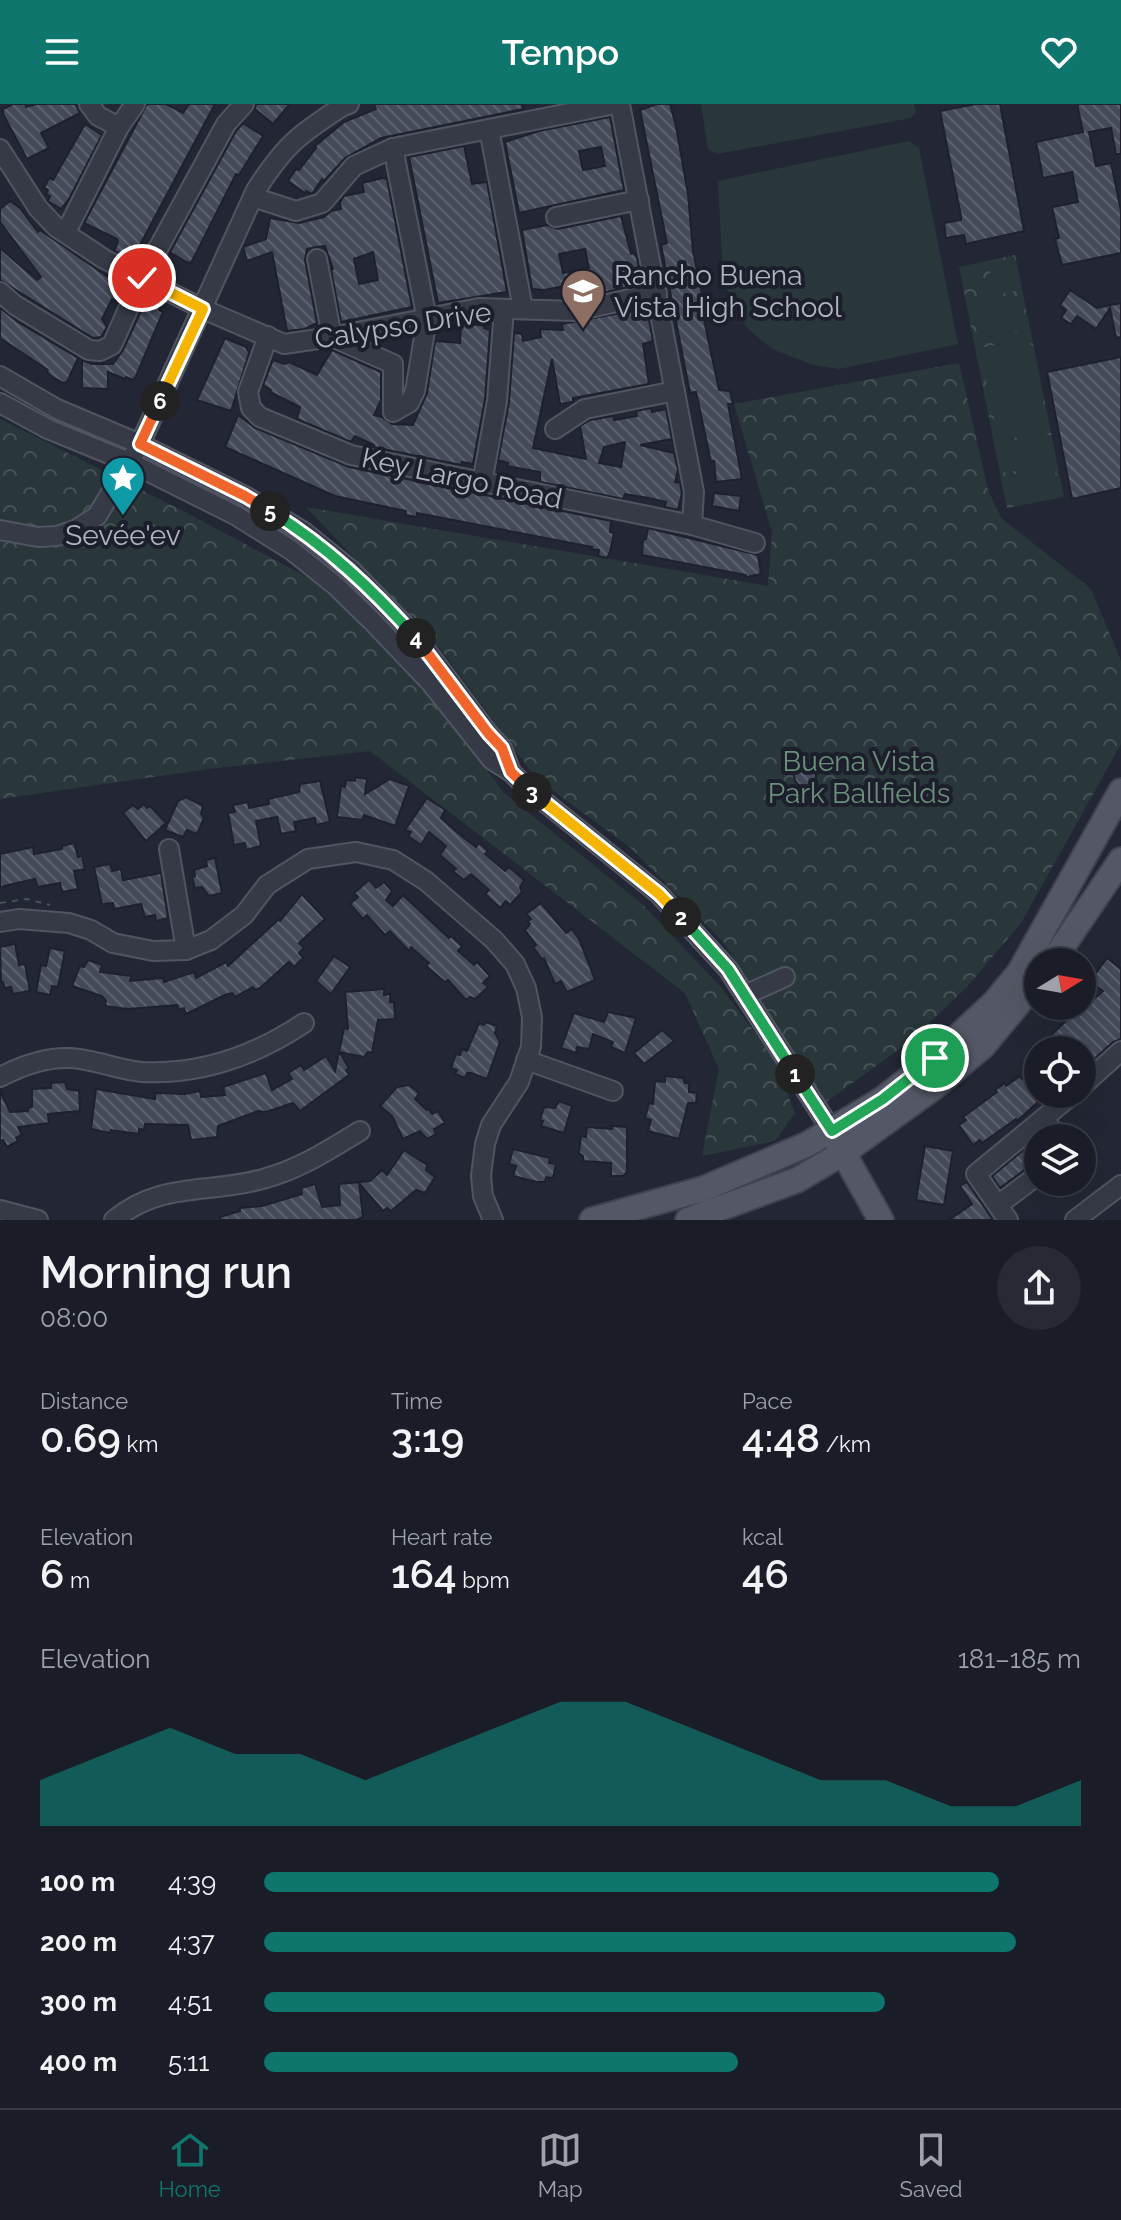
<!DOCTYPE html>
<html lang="en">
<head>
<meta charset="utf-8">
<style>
  :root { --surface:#1a1d28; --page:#272a34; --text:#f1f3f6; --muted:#9fa2a8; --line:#383b45; --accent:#0f766e }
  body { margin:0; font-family:Raleway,sans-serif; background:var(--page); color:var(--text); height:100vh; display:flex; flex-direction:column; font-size:30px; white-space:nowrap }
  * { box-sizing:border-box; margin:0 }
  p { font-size:26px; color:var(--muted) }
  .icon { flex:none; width:44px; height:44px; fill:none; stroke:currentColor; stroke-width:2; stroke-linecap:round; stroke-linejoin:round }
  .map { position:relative; height:1116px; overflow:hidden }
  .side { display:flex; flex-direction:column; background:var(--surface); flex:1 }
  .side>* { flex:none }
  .needle { width:52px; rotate:79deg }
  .buttons { position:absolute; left:1024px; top:844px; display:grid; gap:16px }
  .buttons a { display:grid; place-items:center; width:72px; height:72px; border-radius:50%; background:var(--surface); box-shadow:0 8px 32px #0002,0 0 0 2px var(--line); font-size:40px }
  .pin { position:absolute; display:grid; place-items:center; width:68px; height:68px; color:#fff; margin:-34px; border:4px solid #fff; border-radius:50%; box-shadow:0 2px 8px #0007 }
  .km { position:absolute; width:40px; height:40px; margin:-20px; border-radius:50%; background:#222; color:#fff; font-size:22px; line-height:40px; text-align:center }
  .round { display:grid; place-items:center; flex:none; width:84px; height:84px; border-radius:42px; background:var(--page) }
  .overview { display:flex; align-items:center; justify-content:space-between; height:136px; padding:0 40px }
  h1 { font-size:44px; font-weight:600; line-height:60px }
  .metrics { display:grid; grid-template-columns:repeat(3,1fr); gap:12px; height:136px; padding:8px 40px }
  .metrics div { display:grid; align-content:center }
  .metrics b { font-size:40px; font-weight:600 }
  .metrics small { font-size:22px; font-weight:400 }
  .metrics p { font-size:22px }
  .chart { height:224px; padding:16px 40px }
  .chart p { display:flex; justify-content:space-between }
  .chart svg { width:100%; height:144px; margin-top:8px; fill:var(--accent); opacity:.7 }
  ul { padding:0 40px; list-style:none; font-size:26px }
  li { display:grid; grid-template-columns:128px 96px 1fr; align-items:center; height:60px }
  li i { height:20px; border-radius:10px; background:var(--accent) }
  header { display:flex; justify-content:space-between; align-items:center; height:104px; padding:0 40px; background:var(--accent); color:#fff; font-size:36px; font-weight:600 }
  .tab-bar { display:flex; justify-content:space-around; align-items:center; height:112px; border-top:2px solid var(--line); background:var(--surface); font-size:22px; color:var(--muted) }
  .tab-bar a { display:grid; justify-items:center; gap:4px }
  .tab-bar .selected { color:var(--accent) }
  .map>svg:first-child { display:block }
</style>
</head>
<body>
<header><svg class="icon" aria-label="menu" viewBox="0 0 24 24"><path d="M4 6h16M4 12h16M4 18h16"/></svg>Tempo<svg class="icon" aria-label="heart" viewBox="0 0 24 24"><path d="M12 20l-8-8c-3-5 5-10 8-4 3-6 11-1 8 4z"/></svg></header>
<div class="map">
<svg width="1121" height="1116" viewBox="0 0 1121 1116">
  <defs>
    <pattern id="park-crowns" width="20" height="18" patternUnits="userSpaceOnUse" patternTransform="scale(2)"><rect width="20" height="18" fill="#29373b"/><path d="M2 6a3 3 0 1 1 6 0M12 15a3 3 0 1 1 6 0" fill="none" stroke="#465256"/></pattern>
    <pattern id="building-back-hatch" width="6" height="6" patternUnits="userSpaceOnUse" patternTransform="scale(2)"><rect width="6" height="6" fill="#444a5a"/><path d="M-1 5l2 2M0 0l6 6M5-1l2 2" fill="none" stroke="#5d6270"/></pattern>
  </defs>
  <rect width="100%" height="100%" fill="#232735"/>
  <g fill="url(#park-crowns)">
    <path d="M1015,151L1064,393L1007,404L959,163Z"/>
    <path d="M959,259L988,386L1001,414L1091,485L1121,557V640L1021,819L966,884L909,938L826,998L725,840L632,745L536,674L439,543L306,403L768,482L772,428L734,300Z"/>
    <path d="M0,315L187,409L367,505L504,689L642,800L720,882L773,953L795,1009L775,1037L702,1052L719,965L685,889L370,647L208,665L0,695Z"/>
  </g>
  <g fill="#29373b">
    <path d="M701,0H914L916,8L911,14L717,50L708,45Z"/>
    <path d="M909,37L919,44L958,240L839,265L813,261L772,245L749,226L733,201L723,174L718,77Z"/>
    <path d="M1014,157L1020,186L995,191L989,162Z"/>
    <path d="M1022,196L1027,225L978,235L973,205Z"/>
    <path d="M1029,234L1035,263L986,273L980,244Z"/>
    <path d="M1035,266L1041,296L992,305L986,276Z"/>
    <path d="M1042,298L1047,327L999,337L993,308Z"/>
    <path d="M1048,330L1054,359L1005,369L999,340Z"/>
    <path d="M1054,363L1060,392L1011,401L1005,372Z"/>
  </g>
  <g fill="url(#building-back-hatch)" stroke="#1e212d" stroke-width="2" fill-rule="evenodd">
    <path d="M13,0H25L26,3L36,0H75L80,9L41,29L49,44L27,55L3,10V5Z"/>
    <path d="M147,0H166L183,9L189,0H215L141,139L130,154L114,147L118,138L117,135L84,119Z"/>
    <path d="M256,0H290L273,20L255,5Z"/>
    <path d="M374,0H522L523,5L381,34L345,54L324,77L322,75L312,90L306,87L305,89L288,77L296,65L299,66L316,44L315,42L344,18L376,5Z"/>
    <path d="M657,0H670L676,22L688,90L693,147L705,204L702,205L706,225L719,286L730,287L733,300H728L742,375L716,378L714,357L711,358L696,288L690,289L661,141L667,139L640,6Z"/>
    <path d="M976,0H1000L1024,127L966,140L964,131L946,134L944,119L961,116V112L940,7Z"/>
    <path d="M1077,0H1121V50H1116L1111,24L1089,28L1096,62L1111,59L1121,107V149L1062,161L1055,135L1059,134L1052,103L1078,98L1072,68L1043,74L1036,38L1083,28Z"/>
    <path d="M610,13L624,86L519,109L505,38L539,27ZM601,43L605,62L583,66L579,47Z"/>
    <path d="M243,19L263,32L239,71L236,70L191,159L186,158L170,148L236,27Z"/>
    <path d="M85,20L102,31L69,95L61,105L48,97L50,92L46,90L48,86L44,84L49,74L53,76Z"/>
    <path d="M464,42L472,80L487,78L507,188L438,199L409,53Z"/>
    <path d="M382,74L387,75L412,203L341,218L331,166L333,165L325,142L316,143L307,145L305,156L317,219L305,225L287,227L272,148L247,157L243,143L266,135L270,114L299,119L324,113L331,107L341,105L340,98L344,92L364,88L362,79ZM373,148L378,176L359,180L354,155Z"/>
    <path d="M10,97L20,104L38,128L40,126L124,184L117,198L112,195L102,215L107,223L101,233L93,234L0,176V144L37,176L41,173L0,118V105Z"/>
    <path d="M621,112L631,150L634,149L637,154L642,180L575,195L572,183L569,181L544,186L532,185L522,126L547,121L558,125ZM585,145L589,164L563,169L559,150Z"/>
    <path d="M1070,186L1097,204L1121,199V233L1116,234L1110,204L1096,225L1077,212L1071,220L1061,214L1066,206L1060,201Z"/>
    <path d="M147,194L162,200L159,206L163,208L136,272L133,276L126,273L125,275L108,268V285L82,284V256L92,260H113L123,246Z"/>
    <path d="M0,204L18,218L78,254L67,278L63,279L51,272L47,268L48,266L0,234Z"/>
    <path d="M642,205H647L653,237L643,240L649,280L573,294V298L560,300L552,255L533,344L586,355L580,322L590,316L613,312L614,316L637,312L636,307L651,304L652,308L666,305L672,335L640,341L674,349L678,366L675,378L680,379L682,389L678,406L665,403L666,398L649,394L625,390L623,395L540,378V368L507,362L508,359L498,356L509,298L514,229L522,230L523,237L541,233L540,225L563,226L562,220ZM625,338L621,363L599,359L604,343Z"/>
    <path d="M461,220L484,221V224L490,226L485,295L473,360L462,358L461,361L373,343L374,341L355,332L351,338L297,315L300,303L270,288L271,286L263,281L273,256L285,260L289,258L317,271L332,246L381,268V296L374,311L382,313L392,320L413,321L427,289L435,237L460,239Z"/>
    <path d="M225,234L246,243L249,249L231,307L197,296Z"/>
    <path d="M1121,253V384L1072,395L1047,268Z"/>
    <path d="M238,311L255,324L349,363L611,417L610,428L614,429L610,448L607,454L598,452L599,446L591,445L592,443L417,409V413L405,411L406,407L335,392L225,343Z"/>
    <path d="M714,389L741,392L739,407L712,402Z"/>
    <path d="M648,424L758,451L761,470L746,473V471L642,451L643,436L646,435Z"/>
    <circle cx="805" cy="672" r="11"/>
    <path d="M355,673L367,675L365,690L390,675L409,682L395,722L364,711L362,716L337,713L341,682L345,683L346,676L355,677Z"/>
    <path d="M320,677L330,718L316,721L315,714L294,718L296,727L281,730L277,713L256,717L261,742L246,746L245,739L234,741L228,709L235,708L233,701L248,698L249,704L269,700L268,695L299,688L300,680Z"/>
    <path d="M186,693L203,702L201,710L204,714L197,730L187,726L183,733L165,726L178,697Z"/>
    <path d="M427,694L445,706L441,714L458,729L476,743L479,739L488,747L485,750L505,767L509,763L524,776L520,783L522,788L510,801L506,797L500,804L485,790L489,786L471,770L464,776L453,767L456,765L440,751L446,742L429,728L421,741L408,732L411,728L405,726Z"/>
    <path d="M144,700L147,704L150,702L166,719L146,737L123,709L133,701L138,705Z"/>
    <path d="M74,739L78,753L82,752L85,765L74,767L78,785L62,788L60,779L38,783L35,775L0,783V750L33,743L34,750L62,745V742Z"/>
    <path d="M215,754L222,789L209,792L202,783L195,784L192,773L195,772L194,766L207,762L206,756Z"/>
    <path d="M110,760L112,767L121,765L123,776L161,769L168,814L156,817L155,811L145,813L141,800L114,805L113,799L102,800L94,763Z"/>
    <path d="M369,776L376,784L384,778L392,787L386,796L393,802L403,791L449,834L451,832L462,842L458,847L474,861L477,858L490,872L483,879L488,883L475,895L470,893L466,896L448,876L445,878L426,862L429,859L411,843L409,847L390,827L385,831L367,811L363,815L350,800L358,793L354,789Z"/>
    <path d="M302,790L325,815L299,839L304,844L299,849L303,854L294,863L289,858L260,884L255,886L253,883L235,893L232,889L225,891L186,910L184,904L179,906L177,901L128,905L105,902L106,897L102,892L72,882L80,862L84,863L88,856L102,861L100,868L131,872L130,877L163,874L164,878L194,868L196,874L226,858L228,862L279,815L280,817Z"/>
    <path d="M541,799L566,829L572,825L579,835L595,876L567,888L561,877L555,880L544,854L542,855L533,843L536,841L525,826L530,820L528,817L531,815L526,810Z"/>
    <path d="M15,840L19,861L25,860L30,887L13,890L11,883L5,884L3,878H1L0,843Z"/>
    <path d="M50,844L65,847L58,883L52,882L50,891L36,888L41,861L46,862Z"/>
    <path d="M334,852L350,863L331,890L316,877Z"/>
    <path d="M1107,854L1121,865V935L1113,938L1082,966V946H1035L1065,918L1063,916L1071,908L1073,910L1085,899L1087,901L1103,887L1090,877Z"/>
    <path d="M384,885V891L390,890V898H394L395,915L378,916L372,949L368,948L364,953L339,948L349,964L346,966L349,971L300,1007L293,999L266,1008L258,1007L218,1022L217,1033L191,1036L188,1021L145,1020L144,1026L139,1025V1030L111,1026L110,1029L91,1025L96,985L155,995V989L185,990L200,987L201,993L225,991L223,983L266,969L272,986L292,975L288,969L301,961L304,966L326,952L335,967L344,924L348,925L345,888Z"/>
    <path d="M608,908L636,914L625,949L611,943L613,938L593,930L589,945L577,943L576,949L561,944L574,909L604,918Z"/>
    <path d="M485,918L497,922L495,929L500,938L487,975L471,969H467L465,974L455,970L457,966L451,964L456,950L460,951L462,945L467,947L479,919L484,921Z"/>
    <path d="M662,926L674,937L644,960L634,949Z"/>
    <path d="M1038,963L1036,995L1038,998L1017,1017L1016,1015L982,1039L980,1036L973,1041L959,1021L966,1016L963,1013L997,988L995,986L1005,979L1006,982L1020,972L1022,975Z"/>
    <path d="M665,972L683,974L685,979H689V988L697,989L696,999H688L679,1035L648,1027L651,1016L645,1014L649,999L653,1000L655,977L665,978Z"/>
    <path d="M65,978L67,985L79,987L80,1007L48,1010L49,1019L18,1023L22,1031L16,1034L18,1037L7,1043L3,1036L0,1038V987L10,1008L28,1007V1004L32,1003V985L51,984V979Z"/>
    <path d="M409,981L419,989L415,995L427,1006L429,1005L432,1010L438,1007L445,1019L434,1025L436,1030L427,1035L420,1027L403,1035L392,1012L380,1002L397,983Z"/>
    <path d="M559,997L572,1002L564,1029L541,1022L543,1017L540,1016L544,1003L555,1004Z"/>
    <path d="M612,1022L627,1023V1068L623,1072H611V1059L583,1057V1052L579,1049L581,1032L586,1033L587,1023L612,1025Z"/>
    <path d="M1038,1034V1059L1031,1061L1000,1084L992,1072Z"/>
    <path d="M925,1042L953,1047L944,1101L916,1096Z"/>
    <path d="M513,1045L550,1054L549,1059L556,1060L553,1074L546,1073L545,1078H537L513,1072L516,1062L509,1060Z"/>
    <path d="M404,1046L427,1061L426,1066L435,1073L425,1089L416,1086L391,1107L387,1104L383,1107L359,1079L363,1113L356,1116H220V1113L240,1107V1104L262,1102L302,1090L301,1084L315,1080L322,1103L340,1101L339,1080L370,1077L382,1066L387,1071Z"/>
    <path d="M967,1078L993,1116H949L972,1100L960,1082Z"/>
  </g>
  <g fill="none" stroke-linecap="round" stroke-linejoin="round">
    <g stroke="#515461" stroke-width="22">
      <g id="minor">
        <path d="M89,0L98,12L119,23"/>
        <path d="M620,0L694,388L692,421"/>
        <path d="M489,25L523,205"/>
        <path d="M0,45L38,104L56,123L104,155L203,205L284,240L332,233L479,204L576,207L657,189"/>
        <path d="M253,93L296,107L322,99L354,62L393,44L615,0"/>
        <path d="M556,113L639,96"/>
        <path d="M66,128L119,23L135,0"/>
        <path d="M317,155L332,233L393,260V308L409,299L415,287L427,215L393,44"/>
        <path d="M0,188L15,201L89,246L100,247L112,241L142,174L226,20L244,0"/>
        <path d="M268,232L248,288L251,304L260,313L351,351L692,421L755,439"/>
        <path d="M0,272L57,305L140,340L245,392L304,428L351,466L417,534L488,629L502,644L511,668"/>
        <path d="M0,299L48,325L131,359L235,411L291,446L336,482L372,517L430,578L492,656L511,668L526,683L659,790L728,865L832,1027"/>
        <path d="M555,325L585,305L675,287"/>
        <path d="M482,379L497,297L504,205"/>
        <path d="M0,426L38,433L57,432L75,426L97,412L140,340L256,86C285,41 298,31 343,2L349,0"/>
        <path d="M169,745L186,846"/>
        <path d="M0,818L19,815L69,819L91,826L113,839L153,847L186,846L211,836L244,811L267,781L308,755L356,748L393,756L426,777L494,836L515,860L526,884L532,913L531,943L519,978L491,1021L485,1040L481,1072L483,1092L493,1116"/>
        <path d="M745,891L785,873"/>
        <path d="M526,956L613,987"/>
        <path d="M0,973C21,962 46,953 70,954C94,955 118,966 142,968C201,971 256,951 304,919"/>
        <path d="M1082,982L1121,947"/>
        <path d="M1044,1015L1059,1034"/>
        <path d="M998,1101L1038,1071"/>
        <path d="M0,1106L38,1116"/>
        <path d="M114,1116C163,1076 211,1091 266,1074C300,1065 330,1045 360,1027"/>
        <path d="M1008,1116L976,1070L1073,990"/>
        <path d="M1075,1116L1121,1081"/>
      </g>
    </g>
    <g stroke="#3f4350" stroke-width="28">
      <g id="major">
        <path d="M1052,858L1121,756"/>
        <path d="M836,1036L881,1116"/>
        <path d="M592,1116L703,1085L808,1040L883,995L935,954L995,898L1019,869L1121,687"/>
        <path d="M688,1116L797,1076L843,1049L933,984L983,942L1038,876"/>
      </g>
    </g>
    <path stroke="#465258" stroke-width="2" stroke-dasharray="6 6" stroke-linecap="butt" d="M0,799L27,795L50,801"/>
    <use href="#minor" stroke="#363a46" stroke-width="18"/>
    <use href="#major" stroke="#545866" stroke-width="24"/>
  </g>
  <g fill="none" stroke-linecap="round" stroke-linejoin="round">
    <g stroke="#fff" stroke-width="16">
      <path id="split-1" d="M795,970L832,1027L883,995L935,954"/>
    </g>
    <g stroke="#fff" stroke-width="16">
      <path id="split-2" d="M681,813L728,865L795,970"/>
    </g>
    <g stroke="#fff" stroke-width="16">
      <path id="split-3" d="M532,688L659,790L681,813"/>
    </g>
    <g stroke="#fff" stroke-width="16">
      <path id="split-4" d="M416,534L488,629L502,644L511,668L532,688"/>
    </g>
    <g stroke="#fff" stroke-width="16">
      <path id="split-5" d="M270,407C327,442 372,485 416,534"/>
    </g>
    <g stroke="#fff" stroke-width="16">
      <path id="split-6" d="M160,297L140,340L245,392L270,407"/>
    </g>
    <g stroke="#fff" stroke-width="16">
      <path id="split-7" d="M142,174L203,205L160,297"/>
    </g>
    <use href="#split-1" stroke="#22a559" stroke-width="10"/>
    <use href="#split-2" stroke="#22a559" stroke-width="10"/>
    <use href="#split-3" stroke="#f5b400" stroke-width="10"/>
    <use href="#split-4" stroke="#f0652b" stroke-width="10"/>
    <use href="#split-5" stroke="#22a559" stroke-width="10"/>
    <use href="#split-6" stroke="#f0652b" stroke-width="10"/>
    <use href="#split-7" stroke="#f5b400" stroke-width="10"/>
  </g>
  <defs>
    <g id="school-pin" transform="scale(2.3)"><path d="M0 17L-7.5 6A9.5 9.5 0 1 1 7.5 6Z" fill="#8d6e63" stroke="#1c1f2b"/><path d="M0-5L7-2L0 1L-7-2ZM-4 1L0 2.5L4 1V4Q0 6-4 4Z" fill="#fff"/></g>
    <g id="sight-pin" transform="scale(2.3)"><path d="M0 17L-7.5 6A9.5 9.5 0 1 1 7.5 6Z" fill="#0f9aa8" stroke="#1c1f2b"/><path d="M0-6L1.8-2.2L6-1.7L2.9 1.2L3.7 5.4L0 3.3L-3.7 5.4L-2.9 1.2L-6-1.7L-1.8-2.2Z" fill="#fff"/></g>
  </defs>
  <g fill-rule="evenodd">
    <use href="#school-pin" x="583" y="187"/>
    <use href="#sight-pin" x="123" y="374"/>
  </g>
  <g text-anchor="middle" stroke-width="8" stroke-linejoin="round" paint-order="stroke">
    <g font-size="28" fill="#b1b4c3" stroke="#1c1f2b" text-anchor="start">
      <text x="614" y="181">Rancho Buena<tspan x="614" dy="32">Vista High School</tspan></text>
      <text x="123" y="441" text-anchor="middle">Sevée'ev</text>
    </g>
    <g font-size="28" fill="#b1b4c3" stroke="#1c1f2b">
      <text transform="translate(403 221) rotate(-9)" y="10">Calypso Drive</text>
      <text transform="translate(462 374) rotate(12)" y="10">Key Largo Road</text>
    </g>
    <g font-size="28" fill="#6b907a" stroke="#1c1f2b">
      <text x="859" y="667">Buena Vista<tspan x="859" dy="32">Park Ballfields</tspan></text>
    </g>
  </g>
</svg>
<div class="buttons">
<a><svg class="needle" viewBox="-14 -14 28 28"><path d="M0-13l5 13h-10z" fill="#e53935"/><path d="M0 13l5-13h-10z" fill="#9fa2a8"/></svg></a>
<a><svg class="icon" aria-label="locate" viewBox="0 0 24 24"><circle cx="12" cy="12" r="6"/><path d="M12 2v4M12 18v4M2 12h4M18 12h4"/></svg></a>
<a><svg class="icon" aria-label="layers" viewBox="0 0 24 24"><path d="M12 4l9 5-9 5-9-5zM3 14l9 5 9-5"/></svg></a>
</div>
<div class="pin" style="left:935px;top:954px;background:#1e9e55"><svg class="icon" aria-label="arrive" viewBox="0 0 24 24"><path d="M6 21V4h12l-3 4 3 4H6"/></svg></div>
<div class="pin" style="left:142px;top:174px;background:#d93025"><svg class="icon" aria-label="check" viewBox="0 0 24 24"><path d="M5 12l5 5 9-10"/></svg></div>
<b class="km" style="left:795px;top:970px">1</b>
<b class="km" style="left:681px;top:813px">2</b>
<b class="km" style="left:532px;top:688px">3</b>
<b class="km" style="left:416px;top:534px">4</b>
<b class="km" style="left:270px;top:407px">5</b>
<b class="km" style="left:160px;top:297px">6</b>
</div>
<section class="side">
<div class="overview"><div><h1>Morning run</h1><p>08:00</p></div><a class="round"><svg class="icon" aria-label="share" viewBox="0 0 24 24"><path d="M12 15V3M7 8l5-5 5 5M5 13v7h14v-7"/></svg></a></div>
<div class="metrics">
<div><p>Distance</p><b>0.69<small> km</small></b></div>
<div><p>Time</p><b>3:19</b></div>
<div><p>Pace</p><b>4:48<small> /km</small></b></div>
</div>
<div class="metrics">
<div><p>Elevation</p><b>6<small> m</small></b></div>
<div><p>Heart rate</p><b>164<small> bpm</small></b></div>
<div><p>kcal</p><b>46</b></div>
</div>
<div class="chart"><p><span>Elevation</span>181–185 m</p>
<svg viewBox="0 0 160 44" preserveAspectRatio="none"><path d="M0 44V30L10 22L20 14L30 22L40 22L50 30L60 22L70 14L80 6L90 6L100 14L110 22L120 30L130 30L140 38L150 38L160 30V44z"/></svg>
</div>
<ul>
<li><b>100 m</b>4:39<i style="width:90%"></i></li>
<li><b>200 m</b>4:37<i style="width:92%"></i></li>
<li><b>300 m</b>4:51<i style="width:76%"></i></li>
<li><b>400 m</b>5:11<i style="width:58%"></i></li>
</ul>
</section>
<nav class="tab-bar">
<a class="selected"><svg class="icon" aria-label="home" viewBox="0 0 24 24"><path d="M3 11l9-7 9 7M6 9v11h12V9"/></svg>Home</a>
<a><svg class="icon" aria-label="map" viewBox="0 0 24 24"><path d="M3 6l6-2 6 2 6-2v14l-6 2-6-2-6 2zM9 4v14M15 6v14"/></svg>Map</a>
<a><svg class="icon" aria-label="saved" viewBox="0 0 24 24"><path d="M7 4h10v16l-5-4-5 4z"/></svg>Saved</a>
</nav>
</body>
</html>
